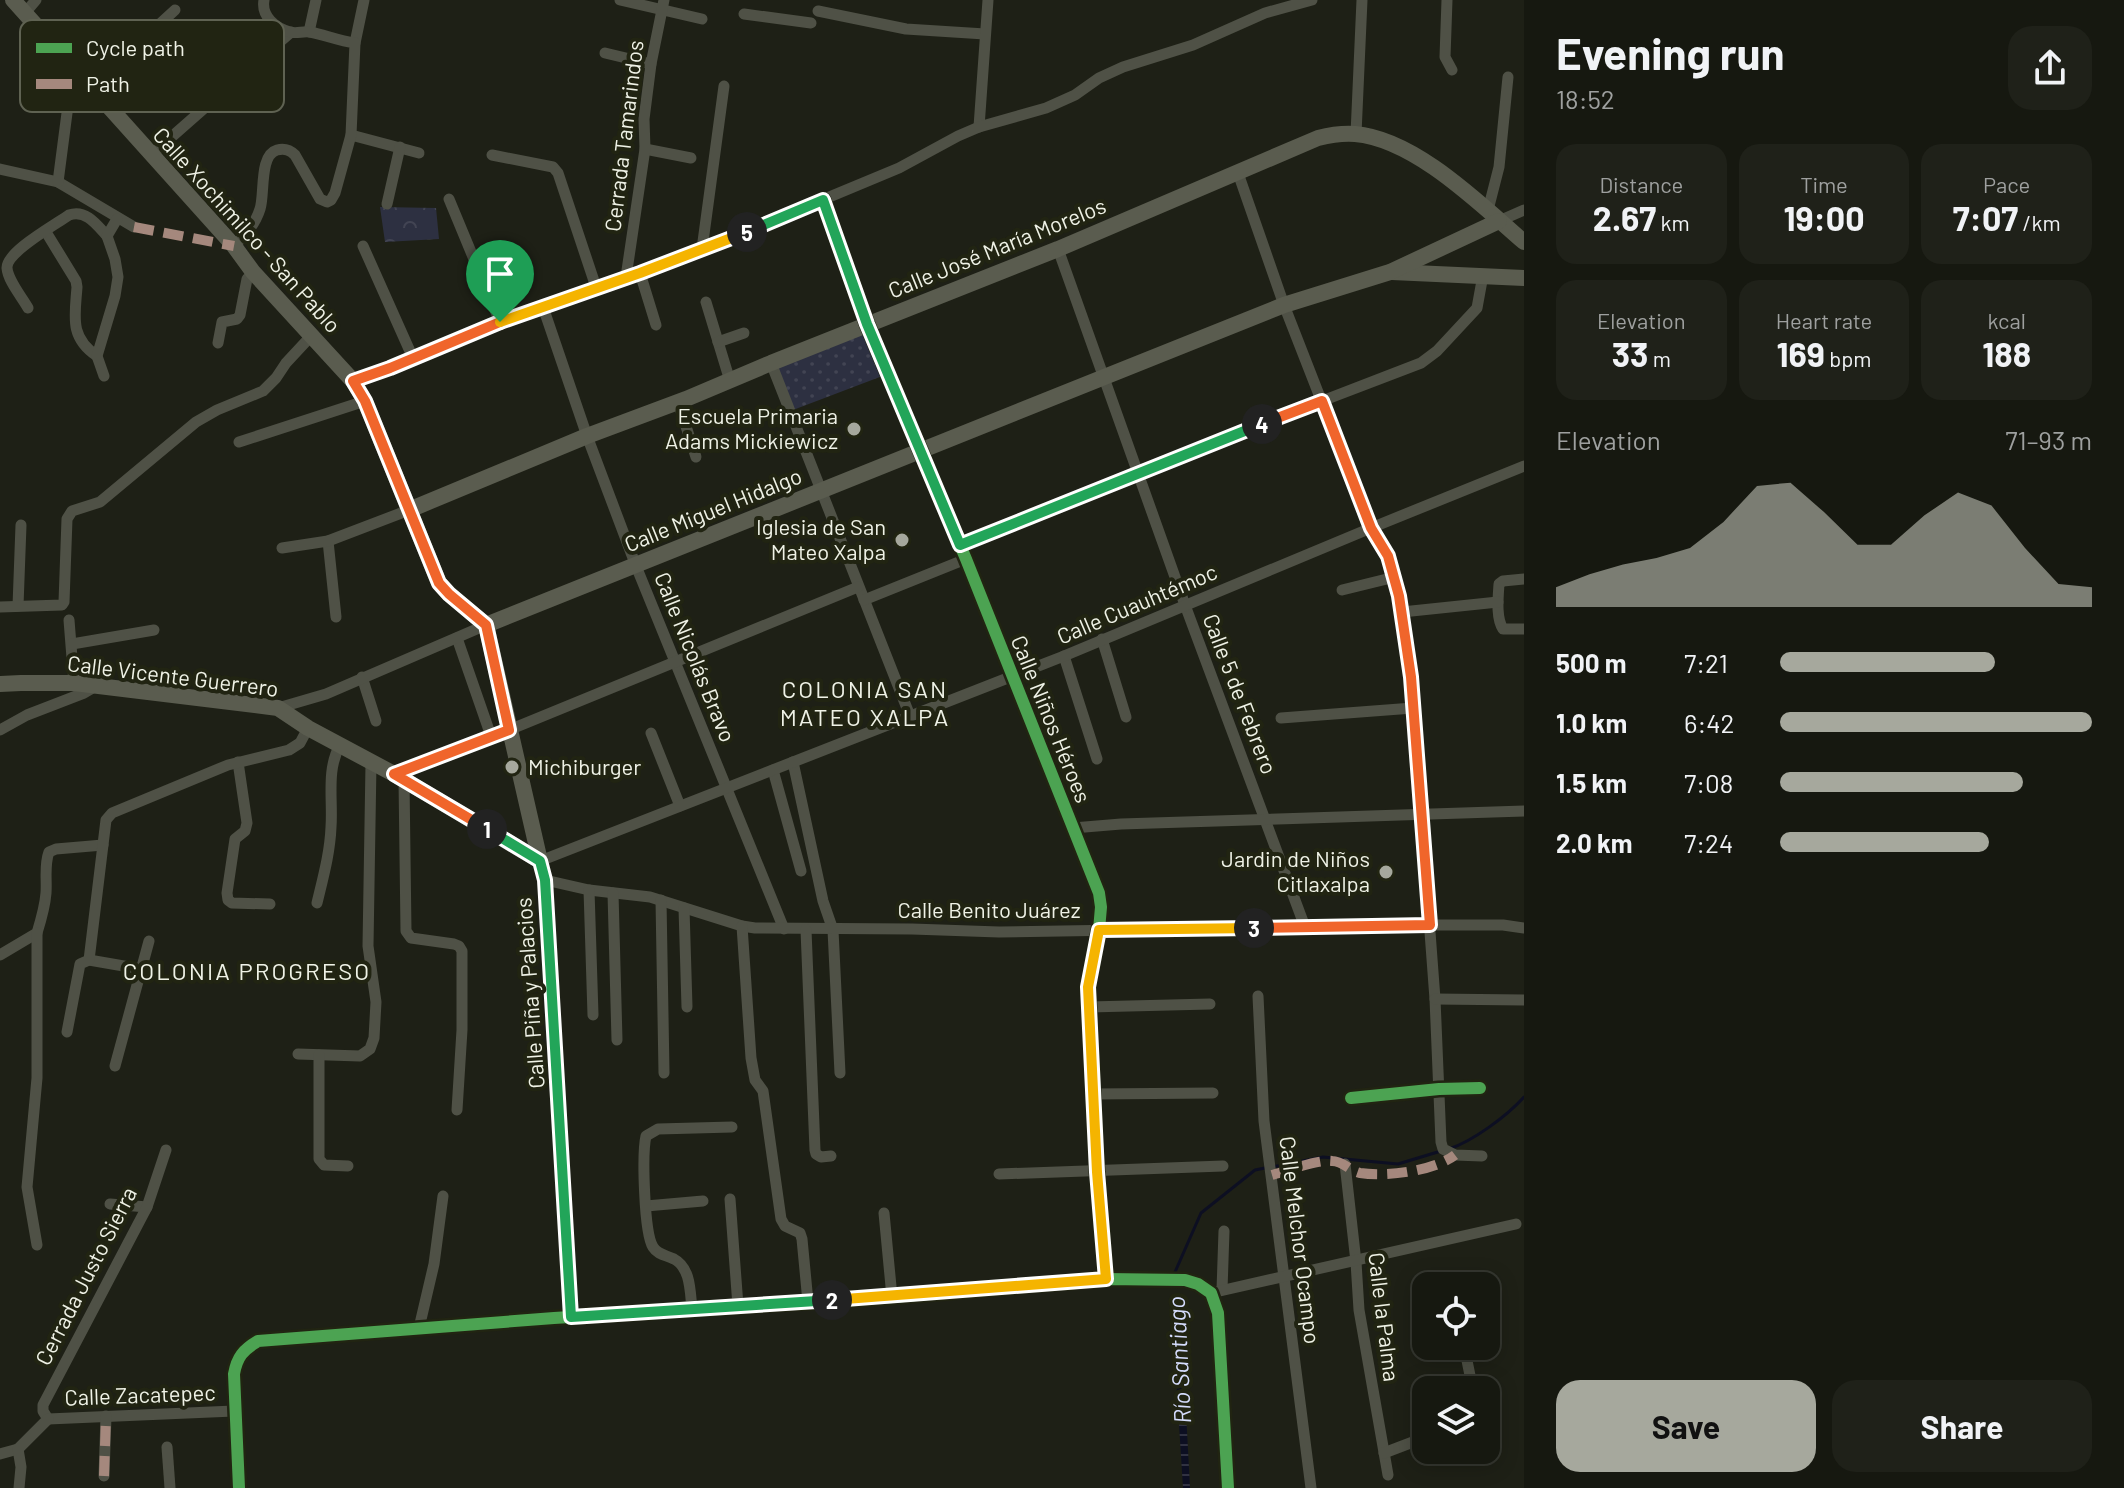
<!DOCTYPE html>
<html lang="en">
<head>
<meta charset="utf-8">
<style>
  :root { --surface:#161810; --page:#1f2119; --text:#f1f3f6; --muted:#9ea09f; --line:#353730; --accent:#a6a89d }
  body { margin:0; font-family:Barlow,sans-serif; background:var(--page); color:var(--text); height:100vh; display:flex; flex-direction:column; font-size:30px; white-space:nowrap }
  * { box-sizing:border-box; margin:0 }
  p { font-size:26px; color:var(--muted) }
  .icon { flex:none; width:44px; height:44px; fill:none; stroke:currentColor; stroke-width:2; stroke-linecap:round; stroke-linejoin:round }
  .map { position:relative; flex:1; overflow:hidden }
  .panel { display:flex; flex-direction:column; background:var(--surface); width:600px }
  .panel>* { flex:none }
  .buttons { position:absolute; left:1412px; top:1272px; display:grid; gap:16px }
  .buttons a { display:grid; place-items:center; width:88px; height:88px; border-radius:16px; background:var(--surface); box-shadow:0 4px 20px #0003,0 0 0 2px var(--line); font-size:40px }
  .pin { position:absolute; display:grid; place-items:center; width:68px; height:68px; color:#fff; margin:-82px -34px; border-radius:50% 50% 50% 0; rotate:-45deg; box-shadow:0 0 8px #0007 }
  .pin .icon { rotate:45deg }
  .km { position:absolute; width:40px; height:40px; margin:-20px; border-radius:50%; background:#222; color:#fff; font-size:22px; line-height:40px; text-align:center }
  .round { display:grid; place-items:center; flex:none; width:84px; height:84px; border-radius:24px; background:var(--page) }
  .overview { display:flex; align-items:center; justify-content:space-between; height:136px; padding:0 32px }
  h1 { font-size:44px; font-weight:700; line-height:60px }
  .figures { display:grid; grid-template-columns:repeat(3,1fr); gap:12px; height:136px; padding:8px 32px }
  .figures div { display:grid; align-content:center; border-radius:20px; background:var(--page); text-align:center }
  .figures b { font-size:34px; font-weight:700 }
  .figures small { font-size:22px; font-weight:400 }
  .figures p { font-size:22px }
  .chart { height:224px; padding:16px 32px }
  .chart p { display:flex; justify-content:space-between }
  .chart svg { width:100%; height:144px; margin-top:8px; fill:var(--accent); opacity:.7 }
  .button { display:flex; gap:16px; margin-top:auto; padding:16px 32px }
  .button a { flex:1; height:92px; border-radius:24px; background:var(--accent); color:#111; font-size:32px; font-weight:700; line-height:92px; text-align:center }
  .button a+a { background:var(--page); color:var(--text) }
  ul { padding:0 32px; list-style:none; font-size:26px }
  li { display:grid; grid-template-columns:128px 96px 1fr; align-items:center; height:60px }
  li i { height:20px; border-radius:10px; background:var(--accent) }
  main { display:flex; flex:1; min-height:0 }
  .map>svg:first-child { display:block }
</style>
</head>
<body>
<main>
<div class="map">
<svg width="1524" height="1488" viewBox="0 0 1524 1488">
  <defs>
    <pattern id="forest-crowns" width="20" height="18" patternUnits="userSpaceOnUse" patternTransform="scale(2)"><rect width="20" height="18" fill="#2d3041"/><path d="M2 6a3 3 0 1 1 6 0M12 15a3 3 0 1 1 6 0" fill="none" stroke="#424453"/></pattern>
    <pattern id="park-dots" width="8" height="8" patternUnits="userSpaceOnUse" patternTransform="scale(2)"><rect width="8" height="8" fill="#2d3041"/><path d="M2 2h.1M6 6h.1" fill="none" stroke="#424453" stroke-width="1.8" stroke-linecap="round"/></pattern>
    <pattern id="water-rules" width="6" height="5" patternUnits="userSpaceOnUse" patternTransform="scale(2)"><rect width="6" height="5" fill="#0d0f22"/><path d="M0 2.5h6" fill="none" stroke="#313242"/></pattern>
  </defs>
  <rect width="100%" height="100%" fill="#1e2016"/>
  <path fill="url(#forest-crowns)" d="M380,207L436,208L439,239L385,242Z"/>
  <path fill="url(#park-dots)" d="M869,330L885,375L793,410L775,366Z"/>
  <path fill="url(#water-rules)" d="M1174,1296L1180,1297L1190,1488H1183L1171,1297Z"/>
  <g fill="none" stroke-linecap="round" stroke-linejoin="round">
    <g stroke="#0d0f22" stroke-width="3">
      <path d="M1449,1149C1473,1141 1507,1116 1524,1097"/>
      <path d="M1272,1167L1323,1157L1398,1164L1441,1151"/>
      <path d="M1175,1277V1272L1201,1213L1255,1170L1265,1168"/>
    </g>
    <g stroke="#4f5146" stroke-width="11">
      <path d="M620,0L702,19"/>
      <path d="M1447,0L1445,57L1452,70"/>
      <path d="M818,11L906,29L985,34"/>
      <path d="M25,13L36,0"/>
      <path d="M744,14L811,23"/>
      <path d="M309,32L316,0"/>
      <path d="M355,43L364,0"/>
      <path d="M605,53L651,64"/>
      <path d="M91,87L175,10"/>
      <path d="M979,127L988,0"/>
      <path d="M1356,134L1362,0"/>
      <path d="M351,135L419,153"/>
      <path d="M645,149L691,158"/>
      <path d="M151,155L291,32"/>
      <path d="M492,155L553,167L558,173L596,287"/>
      <path d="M0,169L58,182L134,227"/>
      <path d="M1238,173L1284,305L1371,528L1388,556L1395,577L1402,612L1411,677L1435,999L1441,1142L1443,1149L1455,1155L1482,1156"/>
      <path d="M58,182L73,67"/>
      <path d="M449,199L500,322"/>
      <path d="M823,200L867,324L966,559L1099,893L1101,907L1099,930L1088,987L1097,1172L1106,1279"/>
      <path d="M387,204L400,147"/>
      <path d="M1488,210L1499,167L1508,77"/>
      <path d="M1499,221L1524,210"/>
      <path d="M46,232L76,281L77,287C75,316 69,337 97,356"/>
      <path d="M234,246C245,235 255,225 260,209C265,194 259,155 277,150C285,148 290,150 295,155L320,199L327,202L331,200L335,193L351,135L355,43C339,41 325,35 310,32C303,31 296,34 290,32C275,28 261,16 264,0"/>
      <path d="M363,246L413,358"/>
      <path d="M702,249L724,86"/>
      <path d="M1058,249L1185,605L1305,927"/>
      <path d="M640,273L656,325"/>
      <path d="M626,277L645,149L644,119L651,64L664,0"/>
      <path d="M706,302L730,381"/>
      <path d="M543,307L587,436L636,566L784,929"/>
      <path d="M28,308C22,297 8,281 7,268C6,252 55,225 69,215C86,209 97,225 107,236"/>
      <path d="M718,342L744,333"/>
      <path d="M218,343L222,322L237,319L240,315L247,279L253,272"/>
      <path d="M771,363L910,716"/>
      <path d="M104,376L97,356L115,296L118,277L115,259L107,236L117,219"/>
      <path d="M353,381L390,368L500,322L721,242L899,168L958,136L979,127L1046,108L1075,95L1099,78L1123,67L1193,45L1265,13L1312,0"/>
      <path d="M678,402L696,457"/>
      <path d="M239,442L365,401"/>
      <path d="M328,541L336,617"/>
      <path d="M960,545L1322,401L1421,363L1437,351L1477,308L1483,275"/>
      <path d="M282,548L328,541L409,510"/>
      <path d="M1524,579L1503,581L1499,584C1498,599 1496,618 1503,629H1524"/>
      <path d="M1342,590L1395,577"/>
      <path d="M864,600L966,559"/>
      <path d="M18,606L21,525"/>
      <path d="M0,607L62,605L64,602L67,519L72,511L100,502L196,422L217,410L263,391L276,378L286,363L312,335"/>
      <path d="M1402,612L1498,602"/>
      <path d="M69,620L74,683"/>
      <path d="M457,638L491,736"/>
      <path d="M1102,639L1126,717"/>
      <path d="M72,644L154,630"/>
      <path d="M1064,656L1097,759"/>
      <path d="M362,677L376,721"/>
      <path d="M278,708L326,694L486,625"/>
      <path d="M1281,718L1413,708"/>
      <path d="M0,730L27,715L84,693L96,686"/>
      <path d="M651,733L680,806"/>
      <path d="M238,762L247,823L245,831L235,839L227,893L228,900L232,903L270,904"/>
      <path d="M793,762L823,901L833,930L840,1073"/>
      <path d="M773,770L801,871"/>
      <path d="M394,774L509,730L858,587"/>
      <path d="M404,780L406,931L411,938L454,944L459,946L462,951V1030L457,1110"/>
      <path d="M1073,828L1121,824L1524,811"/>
      <path d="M545,880L589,890L650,897L742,926L755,928L912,929L999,932L1430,925H1503L1524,928"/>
      <path d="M589,890L593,1015"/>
      <path d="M613,893L617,1040"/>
      <path d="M661,900L664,1073"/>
      <path d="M317,903C323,878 330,853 331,827C333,800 326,770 340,745"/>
      <path d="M684,908L687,1007"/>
      <path d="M742,926L751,1058L755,1080L763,1091L781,1219L785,1226L800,1233L802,1239L808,1302"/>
      <path d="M806,930L815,1150L816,1154L821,1157L831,1156"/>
      <path d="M0,955L37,933C41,920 45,907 46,893C47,879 44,865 49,852L56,849L103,845"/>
      <path d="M89,960L141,969"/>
      <path d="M1258,996L1264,1121L1311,1488"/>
      <path d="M1435,999L1524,1000"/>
      <path d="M1089,1007L1210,1004"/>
      <path d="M67,1032L80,964L89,960L106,820L112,813L228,765L289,750L300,743L308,728"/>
      <path d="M298,1054L360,1056L370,1049L374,1038L376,1002L368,946L371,763"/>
      <path d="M319,1055V1159L324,1165L348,1166"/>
      <path d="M115,1066L149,941"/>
      <path d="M1093,1094L1213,1093"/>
      <path d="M1351,1098L1439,1089L1480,1088"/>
      <path d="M1345,1164L1356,1262L1359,1310L1388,1475"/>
      <path d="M999,1174L1223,1166"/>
      <path d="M730,1199L738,1306"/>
      <path d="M110,1204L147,1207"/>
      <path d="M646,1206L703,1201"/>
      <path d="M884,1213L892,1297"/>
      <path d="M37,1245L27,1187L37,1078V933"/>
      <path d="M1222,1290L1224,1231"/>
      <path d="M1211,1293L1516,1224"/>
      <path d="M692,1309C690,1292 691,1268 674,1259C666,1255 658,1255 653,1247C644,1233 642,1153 646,1136L658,1129L732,1127"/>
      <path d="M571,1317L545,880L540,861L1064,656L1371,528L1524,466"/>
      <path d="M419,1328L434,1264L443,1196"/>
      <path d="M1464,1346L1473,1390"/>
      <path d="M48,1419L43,1411V1405L147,1207L166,1150"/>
      <path d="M48,1419L234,1411"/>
      <path d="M167,1447L170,1488"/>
      <path d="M1384,1453L1426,1437"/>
      <path d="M0,1454L18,1449"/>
      <path d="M104,1476L106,1416"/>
      <path d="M19,1488L21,1467L18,1449L48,1419"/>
      <path d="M239,1488L234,1374C237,1357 243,1350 258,1341L554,1318L892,1297L1106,1279L1185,1280L1198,1284L1211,1293L1218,1313L1228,1488"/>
    </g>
    <g stroke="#5a5c4f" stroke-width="16">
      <path d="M13,0L234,246L253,272L353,381L365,401L439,583L449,594L486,625"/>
      <path d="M1392,272L1524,278"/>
      <path d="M409,510L587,436L686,399L771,363L1058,249L1318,138C1330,135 1342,133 1355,134C1415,139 1480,204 1524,242"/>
      <path d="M486,625L1284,305L1390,272L1499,221"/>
      <path d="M486,625L540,861"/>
      <path d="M0,684L21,683H74L278,708L308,728L394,774L540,861"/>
    </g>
    <g stroke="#a5887d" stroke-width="10" stroke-dasharray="20 10" stroke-linecap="butt">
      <path d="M134,227L234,246"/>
      <path d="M1272,1175C1286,1171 1319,1159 1332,1161C1343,1161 1350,1171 1360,1173C1387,1177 1434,1171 1455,1155"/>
      <path d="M104,1476L106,1416"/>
    </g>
    <g stroke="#212412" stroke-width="17">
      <g id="cycleway">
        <path d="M823,200L867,324L966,559L1099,893L1101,907L1099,930L1088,987L1097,1172L1106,1279"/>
        <path d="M1351,1098L1439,1089L1480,1088"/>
        <path d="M239,1488L234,1374C237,1357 243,1350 258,1341L554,1318L892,1297L1106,1279L1185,1280L1198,1284L1211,1293L1218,1313L1228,1488"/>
      </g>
    </g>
    <use href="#cycleway" stroke="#4ca352" stroke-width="12"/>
  </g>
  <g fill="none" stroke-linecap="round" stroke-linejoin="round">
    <g stroke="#fff" stroke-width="16">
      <path id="split-1" d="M487,829L394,774L509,730L486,625L449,594L439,583L365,401L353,381L390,368L500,322"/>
    </g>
    <g stroke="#fff" stroke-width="16">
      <path id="split-2" d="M487,829L540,861L545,880L571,1317L832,1300"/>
    </g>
    <g stroke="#fff" stroke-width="16">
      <path id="split-3" d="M832,1300L1106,1279L1097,1172L1088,987L1099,930L1254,928"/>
    </g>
    <g stroke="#fff" stroke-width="16">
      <path id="split-4" d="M1254,928L1430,925L1411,677L1399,596L1388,556L1371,528L1322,401L1262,424"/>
    </g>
    <g stroke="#fff" stroke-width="16">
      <path id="split-5" d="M747,232L823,200L867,324L960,545L1262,424"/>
    </g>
    <g stroke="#fff" stroke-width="16">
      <path id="split-6" d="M500,322L640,273L747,232"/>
    </g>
    <use href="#split-1" stroke="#f0652b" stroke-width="10"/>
    <use href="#split-2" stroke="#22a559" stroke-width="10"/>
    <use href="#split-3" stroke="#f5b400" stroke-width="10"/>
    <use href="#split-4" stroke="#f0652b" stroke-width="10"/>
    <use href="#split-5" stroke="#22a559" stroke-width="10"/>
    <use href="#split-6" stroke="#f5b400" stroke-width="10"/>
  </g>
  <g fill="#a6a89d" stroke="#212412" stroke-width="3">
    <circle cx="854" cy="429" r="8"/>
    <circle cx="902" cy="540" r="8"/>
    <circle cx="512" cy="767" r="8"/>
    <circle cx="1386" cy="872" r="8"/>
  </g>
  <g text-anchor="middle" stroke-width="8" stroke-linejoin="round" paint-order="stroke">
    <g font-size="22" fill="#eff2e6" stroke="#212412">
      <text transform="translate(624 136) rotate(-83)" y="8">Cerrada Tamarindos</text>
      <text transform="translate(247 230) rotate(48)" y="8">Calle Xochimilco - San Pablo</text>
      <text transform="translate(997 248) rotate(-22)" y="8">Calle José María Morelos</text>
      <text transform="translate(713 510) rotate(-22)" y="8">Calle Miguel Hidalgo</text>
      <text transform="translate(1137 604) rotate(-23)" y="8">Calle Cuauhtémoc</text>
      <text transform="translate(695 657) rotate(68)" y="8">Calle Nicolás Bravo</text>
      <text transform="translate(173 676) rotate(7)" y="8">Calle Vicente Guerrero</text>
      <text transform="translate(1240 694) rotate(69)" y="8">Calle 5 de Febrero</text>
      <text transform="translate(1051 719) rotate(68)" y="8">Calle Niños Héroes</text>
      <text x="989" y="918">Calle Benito Juárez</text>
      <text transform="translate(530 993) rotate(-94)" y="8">Calle Piña y Palacios</text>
      <text transform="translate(1300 1240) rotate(83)" y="8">Calle Melchor Ocampo</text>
      <text transform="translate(86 1276) rotate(-63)" y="8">Cerrada Justo Sierra</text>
      <text transform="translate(1384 1317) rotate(83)" y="8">Calle la Palma</text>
      <text transform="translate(140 1395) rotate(-2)" y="8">Calle Zacatepec</text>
    </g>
    <g font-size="22" fill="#eff2e6" stroke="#212412" text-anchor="end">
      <text x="838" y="424">Escuela Primaria<tspan x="838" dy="25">Adams Mickiewicz</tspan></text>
      <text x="886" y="535">Iglesia de San<tspan x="886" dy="25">Mateo Xalpa</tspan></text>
      <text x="528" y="775" text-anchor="start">Michiburger</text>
      <text x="1370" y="867">Jardin de Niños<tspan x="1370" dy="25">Citlaxalpa</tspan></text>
    </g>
    <g font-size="24" letter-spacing="2" fill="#eff2e6" stroke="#212412">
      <text x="865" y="698">COLONIA SAN<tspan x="865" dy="28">MATEO XALPA</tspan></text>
      <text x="247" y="980">COLONIA PROGRESO</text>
    </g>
    <g font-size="24" font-style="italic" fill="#d5dcfc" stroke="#212412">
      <text transform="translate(1180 1360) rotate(-93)" y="8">Río Santiago</text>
    </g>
  </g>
  <rect x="20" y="20" width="264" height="92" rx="12" fill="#212412" stroke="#5f6252" stroke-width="2"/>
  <rect x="36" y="43" width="36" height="10" fill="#4ca352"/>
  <rect x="36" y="79" width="36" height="10" fill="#a5887d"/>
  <g font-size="22" fill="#eff2e6">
    <text x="86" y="56">Cycle path</text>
    <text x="86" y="92">Path</text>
  </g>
</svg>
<div class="buttons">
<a><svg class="icon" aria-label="locate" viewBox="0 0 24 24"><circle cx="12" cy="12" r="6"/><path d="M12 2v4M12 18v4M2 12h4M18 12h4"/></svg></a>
<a><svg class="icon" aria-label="layers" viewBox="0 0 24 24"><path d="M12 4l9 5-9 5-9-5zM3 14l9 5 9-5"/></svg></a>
</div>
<div class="pin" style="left:500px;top:322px;background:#1e9e55"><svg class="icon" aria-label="arrive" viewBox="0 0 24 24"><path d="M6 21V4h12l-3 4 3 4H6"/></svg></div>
<b class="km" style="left:487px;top:829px">1</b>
<b class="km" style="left:832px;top:1300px">2</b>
<b class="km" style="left:1254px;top:928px">3</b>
<b class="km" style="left:1262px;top:424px">4</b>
<b class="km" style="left:747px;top:232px">5</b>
</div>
<section class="panel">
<div class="overview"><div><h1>Evening run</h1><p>18:52</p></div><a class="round"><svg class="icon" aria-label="share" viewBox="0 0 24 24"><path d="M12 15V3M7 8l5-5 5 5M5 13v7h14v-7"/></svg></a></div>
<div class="figures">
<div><p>Distance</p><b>2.67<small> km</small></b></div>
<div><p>Time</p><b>19:00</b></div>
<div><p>Pace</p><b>7:07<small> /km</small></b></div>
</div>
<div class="figures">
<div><p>Elevation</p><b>33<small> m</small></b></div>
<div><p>Heart rate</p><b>169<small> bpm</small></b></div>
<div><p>kcal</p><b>188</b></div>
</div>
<div class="chart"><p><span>Elevation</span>71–93 m</p>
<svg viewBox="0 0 160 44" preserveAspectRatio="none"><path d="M0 44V38L10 34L20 31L30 29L40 26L50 18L60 7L70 6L80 15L90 25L100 25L110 16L120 9L130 13L140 26L150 37L160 38V44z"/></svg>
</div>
<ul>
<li><b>500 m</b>7:21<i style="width:69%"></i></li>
<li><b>1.0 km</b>6:42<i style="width:100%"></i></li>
<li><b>1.5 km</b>7:08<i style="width:78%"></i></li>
<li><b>2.0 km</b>7:24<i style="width:67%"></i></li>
</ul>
<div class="button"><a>Save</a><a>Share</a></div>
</section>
</main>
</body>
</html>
